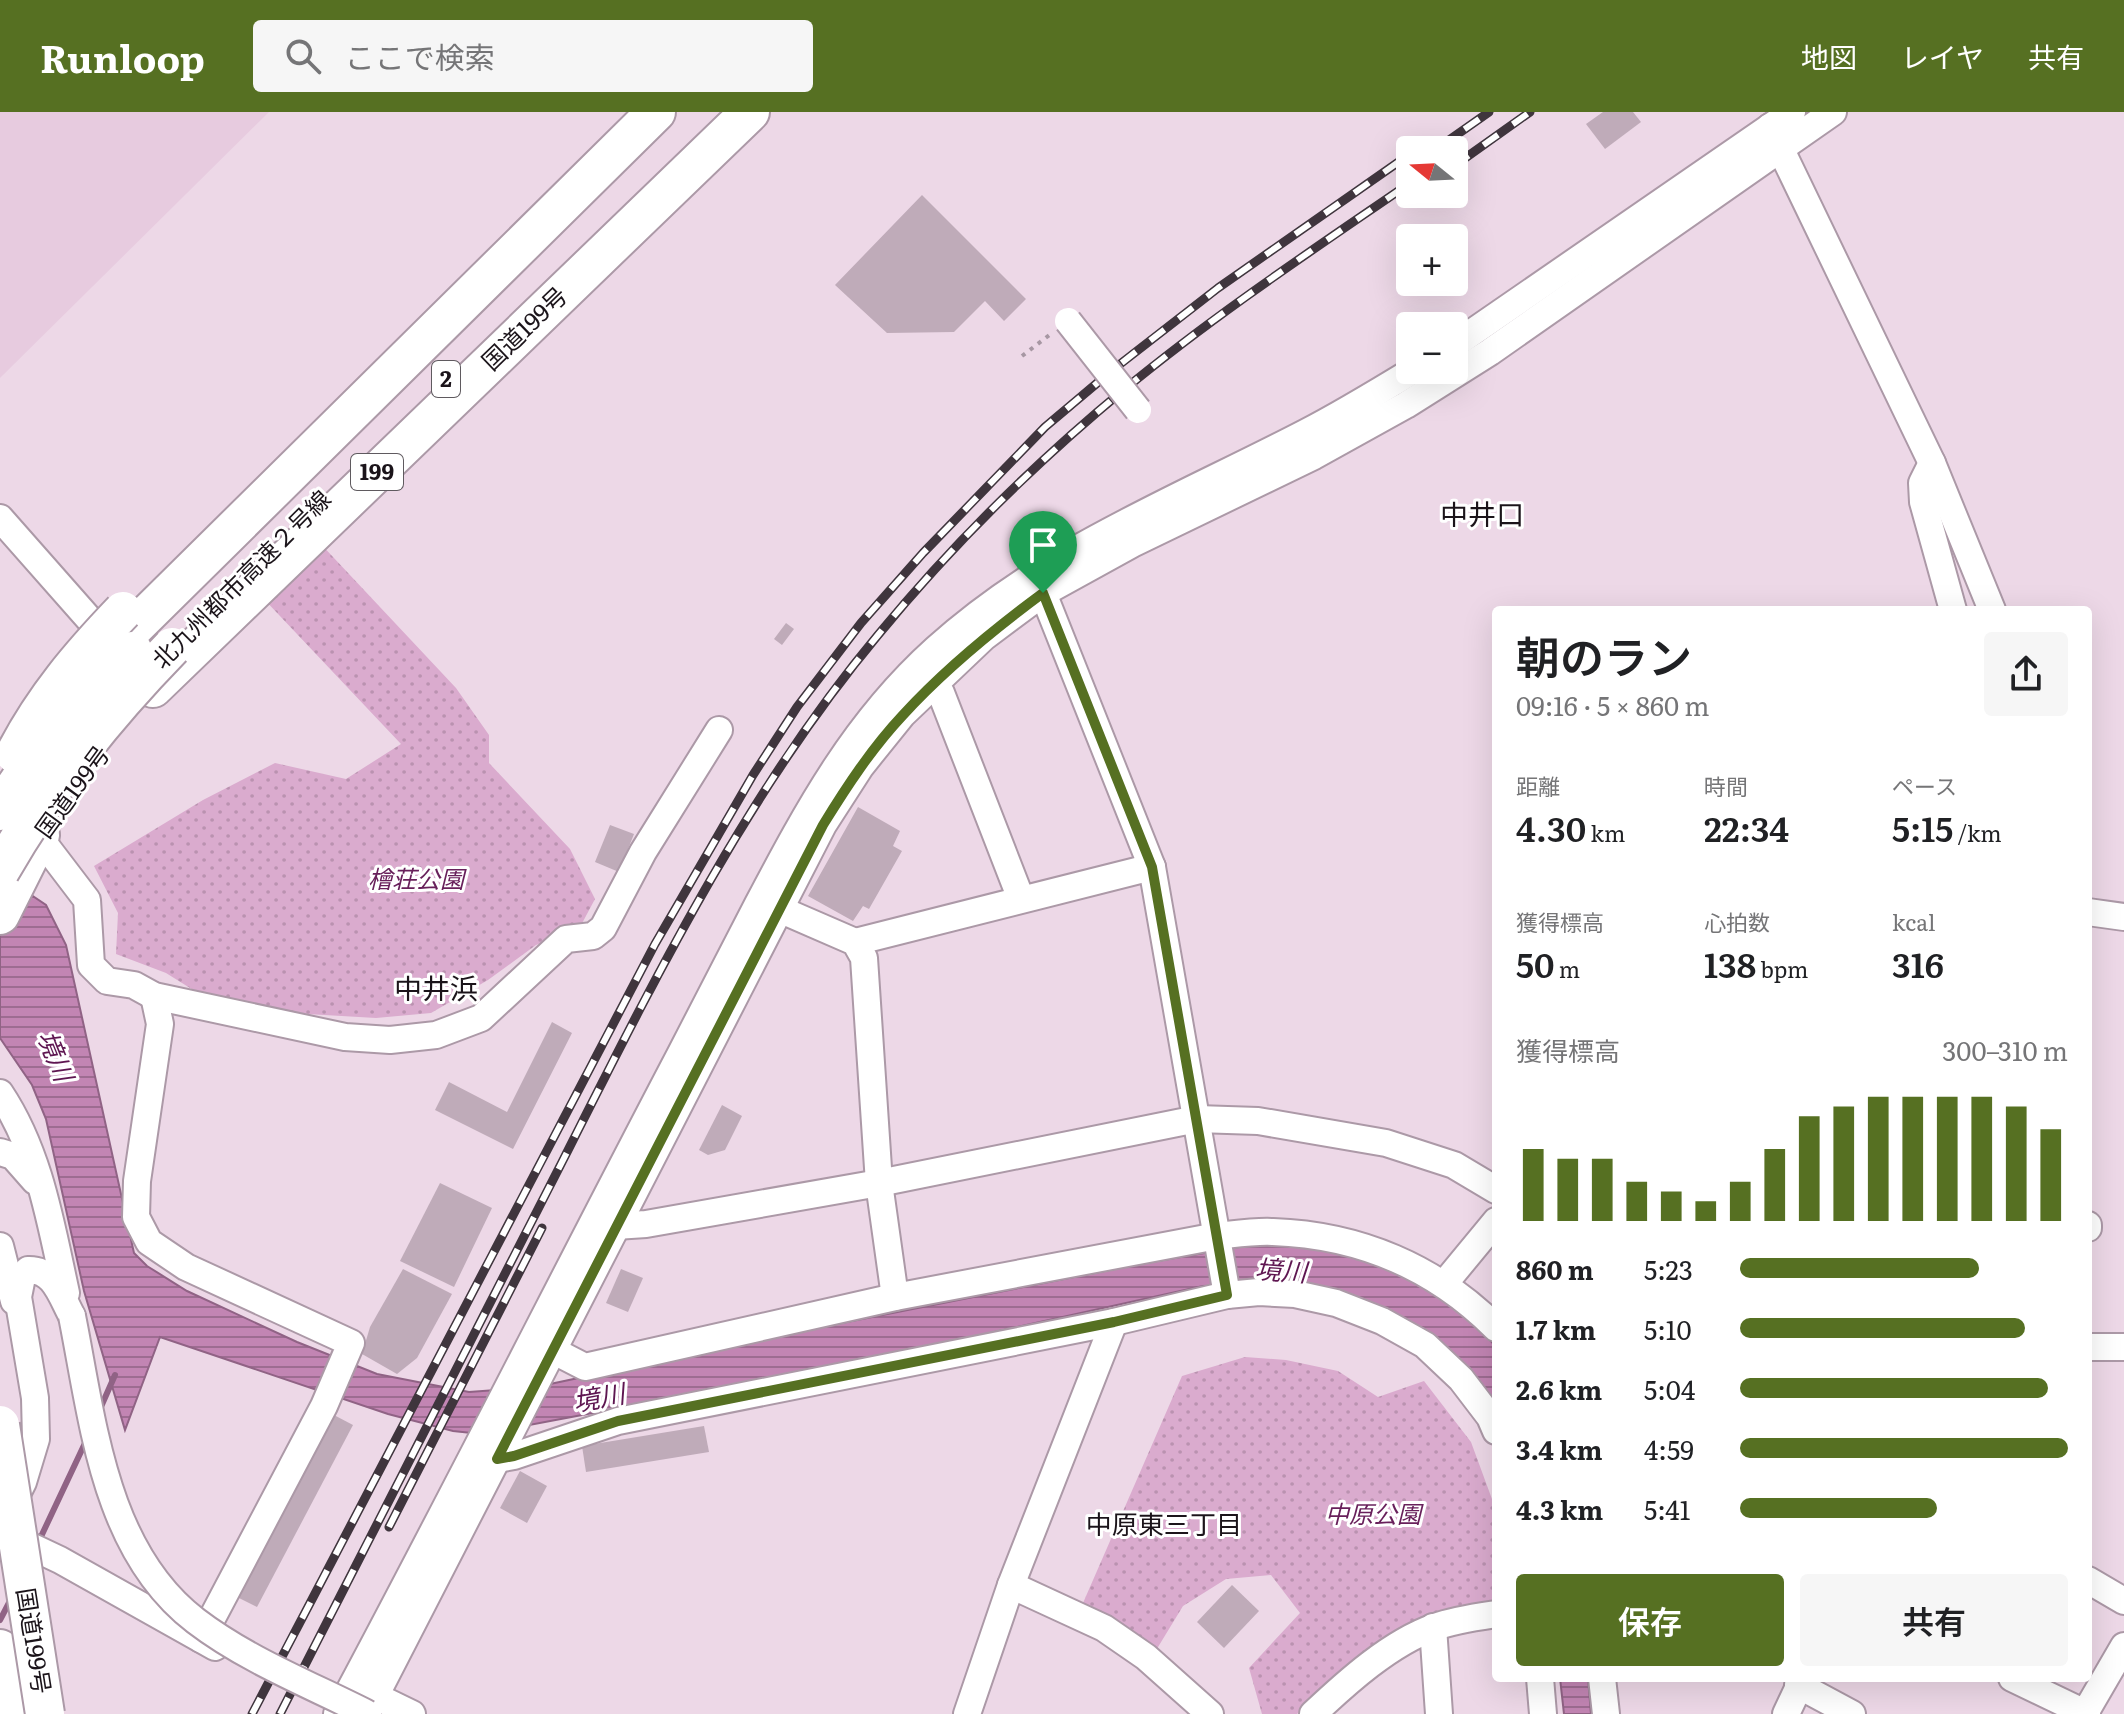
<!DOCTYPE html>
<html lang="ja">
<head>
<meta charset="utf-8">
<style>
  :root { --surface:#fff; --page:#f6f6f6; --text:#202124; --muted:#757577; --accent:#567022 }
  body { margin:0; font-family:Literata,"Noto Sans JP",serif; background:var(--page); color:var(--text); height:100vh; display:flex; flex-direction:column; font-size:30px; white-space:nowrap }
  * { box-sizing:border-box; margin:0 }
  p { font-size:26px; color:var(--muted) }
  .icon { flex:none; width:44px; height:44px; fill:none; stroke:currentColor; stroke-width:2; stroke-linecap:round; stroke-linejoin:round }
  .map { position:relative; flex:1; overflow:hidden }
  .drawer { position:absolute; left:1492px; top:494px; width:600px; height:1076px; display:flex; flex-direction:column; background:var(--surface); border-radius:8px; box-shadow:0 8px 32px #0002 }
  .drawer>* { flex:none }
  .needle { width:52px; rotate:288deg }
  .controls { position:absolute; left:1396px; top:24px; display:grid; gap:16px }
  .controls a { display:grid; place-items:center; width:72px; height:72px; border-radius:8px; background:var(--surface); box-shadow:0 8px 32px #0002; font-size:40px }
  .pin { position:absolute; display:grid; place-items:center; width:68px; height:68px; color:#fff; margin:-82px -34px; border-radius:50% 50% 50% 0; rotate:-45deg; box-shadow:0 0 8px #0007 }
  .pin .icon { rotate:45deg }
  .round { display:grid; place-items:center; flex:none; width:84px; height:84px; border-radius:8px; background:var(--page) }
  .headline { display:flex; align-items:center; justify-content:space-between; height:136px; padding:0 24px }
  h1 { font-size:44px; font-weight:600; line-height:60px }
  .stats { display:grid; grid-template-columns:repeat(3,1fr); gap:12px; height:136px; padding:8px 24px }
  .stats div { display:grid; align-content:center }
  .stats b { font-size:34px; font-weight:600 }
  .stats small { font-size:22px; font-weight:400 }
  .stats p { font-size:22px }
  .chart { height:224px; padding:16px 24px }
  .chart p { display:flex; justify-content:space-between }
  .chart svg { width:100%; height:144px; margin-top:8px; stroke:var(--accent); stroke-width:6 }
  .primary-button { display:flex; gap:16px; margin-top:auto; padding:16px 24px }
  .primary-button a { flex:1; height:92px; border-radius:8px; background:var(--accent); color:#fff; font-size:32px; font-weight:600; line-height:92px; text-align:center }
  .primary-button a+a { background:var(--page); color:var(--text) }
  ul { padding:0 24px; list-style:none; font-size:26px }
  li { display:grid; grid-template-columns:128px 96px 1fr; align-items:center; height:60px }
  li i { height:20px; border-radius:10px; background:var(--accent) }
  header { display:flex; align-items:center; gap:48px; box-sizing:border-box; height:112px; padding:0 40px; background:var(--accent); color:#fff }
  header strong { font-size:38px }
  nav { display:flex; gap:44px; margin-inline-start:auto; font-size:28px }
  .search { width:560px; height:72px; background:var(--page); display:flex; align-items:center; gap:20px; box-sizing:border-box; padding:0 28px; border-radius:8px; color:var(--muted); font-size:30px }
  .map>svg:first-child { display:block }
</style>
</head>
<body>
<header>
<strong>Runloop</strong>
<div class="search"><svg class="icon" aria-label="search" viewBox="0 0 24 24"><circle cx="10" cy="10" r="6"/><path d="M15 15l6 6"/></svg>ここで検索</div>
<nav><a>地図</a><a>レイヤ</a><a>共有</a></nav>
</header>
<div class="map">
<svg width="2124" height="1602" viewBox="0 0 2124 1602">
  <defs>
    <pattern id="park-dots" width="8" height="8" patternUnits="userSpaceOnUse" patternTransform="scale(2)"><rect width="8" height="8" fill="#daabce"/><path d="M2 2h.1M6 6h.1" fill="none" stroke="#ba92b0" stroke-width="1.8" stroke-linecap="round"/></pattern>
    <pattern id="water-rules" width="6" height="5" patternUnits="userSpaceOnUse" patternTransform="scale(2)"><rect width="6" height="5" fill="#c285b3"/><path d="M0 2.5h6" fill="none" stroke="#9d6c91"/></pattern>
  </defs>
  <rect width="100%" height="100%" fill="#edd8e7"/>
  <path fill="#e7cbdf" d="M0,0H269L0,266Z"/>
  <g fill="url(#park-dots)">
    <path d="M318,429L456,576L489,623V651L570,737L595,787L579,817L536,833L488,868L431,901L376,906L307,902L198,881L166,861L116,842L118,801L94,754L203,688L275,651L346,667L401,632L262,485Z"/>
    <path d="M1245,1245L1286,1248L1338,1259L1378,1285L1424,1269L1471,1330L1496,1398V1490L1385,1528L1344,1556L1297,1602H1262L1249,1556L1300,1501L1271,1463L1226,1467L1183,1494L1155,1540L1083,1491L1182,1264Z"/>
  </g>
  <g fill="url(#water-rules)" stroke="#906385" stroke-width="2">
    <path d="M0,762L46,793L66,833L134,1141L147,1154L187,1179L297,1230L377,1262L469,1280L536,1275L781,1223L1140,1152L1251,1133H1305L1390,1153L1473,1208L1496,1235V1304L1357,1189L1317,1173L1285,1172L1203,1174L831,1256L481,1322L453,1319L388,1302L160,1225L125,1318L84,1179L46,1007L32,973L0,926Z"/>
    <path d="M1560,1566H1588L1591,1602H1564Z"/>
  </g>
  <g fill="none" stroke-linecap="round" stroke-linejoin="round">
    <g stroke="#906385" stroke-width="6">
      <path d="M100,1297L115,1263"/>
      <path d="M38,1431L86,1329"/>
      <path d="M0,1508L12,1485"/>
    </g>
  </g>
  <g fill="#bfabb9">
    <path d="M1603,0H1633L1641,10L1605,37L1586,12Z"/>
    <path d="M922,83L1026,187L1004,209L985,189L954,220L887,221L835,173Z"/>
    <path d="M786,511L794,517L782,533L774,527Z"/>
    <path d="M858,695L900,719L893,734L902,739L869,797L863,794L853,809L808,784Z"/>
    <path d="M610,713L634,722L619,760L595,750Z"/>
    <path d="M552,910L572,921L513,1037L435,998L449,970L507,1000Z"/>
    <path d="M722,993L742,1004L725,1038L708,1043L699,1038Z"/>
    <path d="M440,1071L492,1096L454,1175L400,1149Z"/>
    <path d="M403,1157L452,1182L417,1246L397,1262L362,1242L370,1215Z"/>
    <path d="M621,1157L643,1166L628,1200L606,1191Z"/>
    <path d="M332,1302L353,1313L257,1495L237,1485Z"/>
    <path d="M704,1314L709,1340L586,1360L582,1334Z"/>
    <path d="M520,1359L547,1374L527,1411L500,1396Z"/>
    <path d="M1232,1473L1259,1499L1224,1536L1197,1510Z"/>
  </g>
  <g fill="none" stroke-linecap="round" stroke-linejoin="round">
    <g stroke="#ac99a7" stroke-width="30">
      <g id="minor">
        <path d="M1770,15L1932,351L1992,498"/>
        <path d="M1454,233L1792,0"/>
        <path d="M1932,351L1922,371L1923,390L1953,498"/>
        <path d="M0,406L112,533"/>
        <path d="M1043,481L1152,755L1227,1183"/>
        <path d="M934,572L941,581L1021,787"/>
        <path d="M29,718L39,725L87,788L91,853L107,869L134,873L154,884L345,925L390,928L436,923L481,906L566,827L593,824L603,816L643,740L719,618"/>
        <path d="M765,791L855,830L864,846L879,1071L895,1185"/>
        <path d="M2088,800L2124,805"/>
        <path d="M855,830L1152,755"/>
        <path d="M154,884L160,912L137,1069L136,1105L149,1130L186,1155L351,1231L324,1294L201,1527"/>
        <path d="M0,981C40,1041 51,1113 66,1181"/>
        <path d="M0,1040L13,1044L35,1069"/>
        <path d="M2088,1113V1116"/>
        <path d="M615,1114L646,1112L879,1071L1197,1007L1258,1009L1386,1031L1454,1053L1496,1078"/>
        <path d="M0,1134L14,1189"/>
        <path d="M1444,1172L1496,1109"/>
        <path d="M2088,1235H2124"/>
        <path d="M552,1238L585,1255L895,1185L1217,1124C1236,1122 1255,1119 1273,1120C1359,1123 1435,1155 1496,1216"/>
        <path d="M497,1347L514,1344L618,1309L1114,1210L1227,1183L1259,1180L1295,1182L1336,1191L1382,1209L1425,1233L1461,1267L1490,1305L1496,1319"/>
        <path d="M12,1392L23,1370L36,1327L35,1286L18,1185L22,1165L28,1158C54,1157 61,1184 72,1204"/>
        <path d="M7,1423L60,1448L215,1535"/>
        <path d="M2088,1468L2124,1489"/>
        <path d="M1011,1473L1104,1516L1146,1545L1210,1602"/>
        <path d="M1433,1515L1439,1602"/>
        <path d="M1540,1566L1543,1602"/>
        <path d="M1602,1566L1606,1602"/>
        <path d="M2012,1566L2087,1602"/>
        <path d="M1798,1573L1852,1602"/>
        <path d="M359,1588L375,1584L412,1602"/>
        <path d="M2085,1601L2124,1534"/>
        <path d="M337,1602C454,1384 565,1162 680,943C706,893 732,843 758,792C808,697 855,610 936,537C1044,439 1178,387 1305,321C1342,302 1378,280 1414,258"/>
        <path d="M366,1602L823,713L861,654L902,603L984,525L1043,481L1132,432L1314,344L1406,293L1490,240L1833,0"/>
        <path d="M967,1602L1011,1473L1114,1210"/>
        <path d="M1313,1602C1347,1570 1390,1531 1435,1515C1454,1508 1476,1505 1496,1502"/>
        <path d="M1786,1602L1803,1566"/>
      </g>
    </g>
    <g stroke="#ac99a7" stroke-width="42">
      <g id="highway">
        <path d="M103,546L656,0"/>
        <path d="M153,576L750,0"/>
        <path d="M0,803L40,723"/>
        <path d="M0,1537L5,1602"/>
      </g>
    </g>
    <path stroke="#a797a3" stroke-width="4" stroke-dasharray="4 6" stroke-linecap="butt" d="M1022,244L1052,221"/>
    <use href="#minor" stroke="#fff" stroke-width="26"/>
    <use href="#highway" stroke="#fff" stroke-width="38"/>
    <g stroke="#3f353d" stroke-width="9">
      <g id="rail">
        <path d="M1435,38L1489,0"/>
        <path d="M1454,54L1530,0"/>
        <path d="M389,1415L542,1116"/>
        <path d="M252,1602L655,832L753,663L797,595L861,511L923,441L1045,315L1115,256L1218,176L1410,42"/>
        <path d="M280,1602C373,1420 466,1238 559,1056C652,872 745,682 878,523C952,433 1036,350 1126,276C1216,202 1314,137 1410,71"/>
      </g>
    </g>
    <use href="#rail" stroke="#fff" stroke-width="6" stroke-dasharray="18" stroke-linecap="butt"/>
    <g stroke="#ac99a7" stroke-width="30" stroke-linecap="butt">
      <g id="minor-bridge">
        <path d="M1068,209L1138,298"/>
        <path d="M72,1204C93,1309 104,1439 196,1509C247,1548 311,1573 368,1602"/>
      </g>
    </g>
    <g stroke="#ac99a7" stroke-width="42" stroke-linecap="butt">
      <g id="highway-bridge">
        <path d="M15,642C44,586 80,544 123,499"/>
        <path d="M0,699C35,639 84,588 133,539"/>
        <path d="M0,759C49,674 104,605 172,535"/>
        <path d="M0,1313L45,1602"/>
      </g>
    </g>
    <use href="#minor-bridge" stroke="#fff" stroke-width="26"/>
    <use href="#highway-bridge" stroke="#fff" stroke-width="38"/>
  </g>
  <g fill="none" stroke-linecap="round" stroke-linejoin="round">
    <g stroke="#fff" stroke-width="16">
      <path id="route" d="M1043,481L1152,755L1227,1183L1114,1210L618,1309L514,1344L497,1347L823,713C847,674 872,636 903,603C945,557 993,518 1043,481Z"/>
    </g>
    <use href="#route" stroke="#567022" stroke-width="10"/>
  </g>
  <g text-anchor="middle" stroke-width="6" stroke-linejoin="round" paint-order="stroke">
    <g fill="#fff" stroke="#5f5a5f" stroke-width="2">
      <rect x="432" y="249" width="28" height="36" rx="6"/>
      <rect x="351" y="342" width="52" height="36" rx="6"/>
    </g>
    <g font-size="22" font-weight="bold" fill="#1b141a">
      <text x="446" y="275">2</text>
      <text x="377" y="368">199</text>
    </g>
    <g font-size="24" fill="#1b141a" stroke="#fff">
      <text transform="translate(525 217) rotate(-44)" y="8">国道199号</text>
      <text transform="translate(242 468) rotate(-45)" y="8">北九州都市高速２号線</text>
      <text transform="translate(73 680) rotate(-54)" y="8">国道199号</text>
      <text transform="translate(33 1529) rotate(81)" y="8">国道199号</text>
    </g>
    <g font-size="24" font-style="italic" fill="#68205b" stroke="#fff">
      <text x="416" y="776">檜荘公園</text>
      <text x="1373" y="1411">中原公園</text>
    </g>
    <g font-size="26" font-style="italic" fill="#5e1651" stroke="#fff">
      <text transform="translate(55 944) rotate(68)" y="9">境川</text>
      <text transform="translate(1281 1159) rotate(4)" y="9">境川</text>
      <text transform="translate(599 1286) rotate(-10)" y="9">境川</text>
    </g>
    <g font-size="26" fill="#1b141a" stroke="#fff">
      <text x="1164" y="1422">中原東三丁目</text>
    </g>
    <g font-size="28" fill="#1b141a" stroke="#fff">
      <text x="1482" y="413">中井口</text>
      <text x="436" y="887">中井浜</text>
    </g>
  </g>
</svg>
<div class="controls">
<a><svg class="needle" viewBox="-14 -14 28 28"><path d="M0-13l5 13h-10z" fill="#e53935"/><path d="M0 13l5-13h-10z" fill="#757577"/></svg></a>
<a>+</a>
<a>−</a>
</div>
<div class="pin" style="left:1043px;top:481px;background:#1e9e55"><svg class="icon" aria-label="arrive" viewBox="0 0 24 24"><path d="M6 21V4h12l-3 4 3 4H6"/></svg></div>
<section class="drawer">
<div class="headline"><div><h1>朝のラン</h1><p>09:16 · 5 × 860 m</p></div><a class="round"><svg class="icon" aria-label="share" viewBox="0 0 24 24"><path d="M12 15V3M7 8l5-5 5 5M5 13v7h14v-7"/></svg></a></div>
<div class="stats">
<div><p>距離</p><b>4.30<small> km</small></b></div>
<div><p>時間</p><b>22:34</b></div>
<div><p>ペース</p><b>5:15<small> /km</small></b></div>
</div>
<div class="stats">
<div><p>獲得標高</p><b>50<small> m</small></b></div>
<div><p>心拍数</p><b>138<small> bpm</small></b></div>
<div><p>kcal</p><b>316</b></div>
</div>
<div class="chart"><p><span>獲得標高</span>300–310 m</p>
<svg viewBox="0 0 160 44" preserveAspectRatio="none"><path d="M5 44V22M15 44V25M25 44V25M35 44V32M45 44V35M55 44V38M65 44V32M75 44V22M85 44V12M95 44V9M105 44V6M115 44V6M125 44V6M135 44V6M145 44V9M155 44V16"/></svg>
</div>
<ul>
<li><b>860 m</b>5:23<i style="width:73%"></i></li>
<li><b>1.7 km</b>5:10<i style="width:87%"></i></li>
<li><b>2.6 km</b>5:04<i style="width:94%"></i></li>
<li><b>3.4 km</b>4:59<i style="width:100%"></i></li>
<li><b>4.3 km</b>5:41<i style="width:60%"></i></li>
</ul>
<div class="primary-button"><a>保存</a><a>共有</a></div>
</section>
</div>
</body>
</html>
